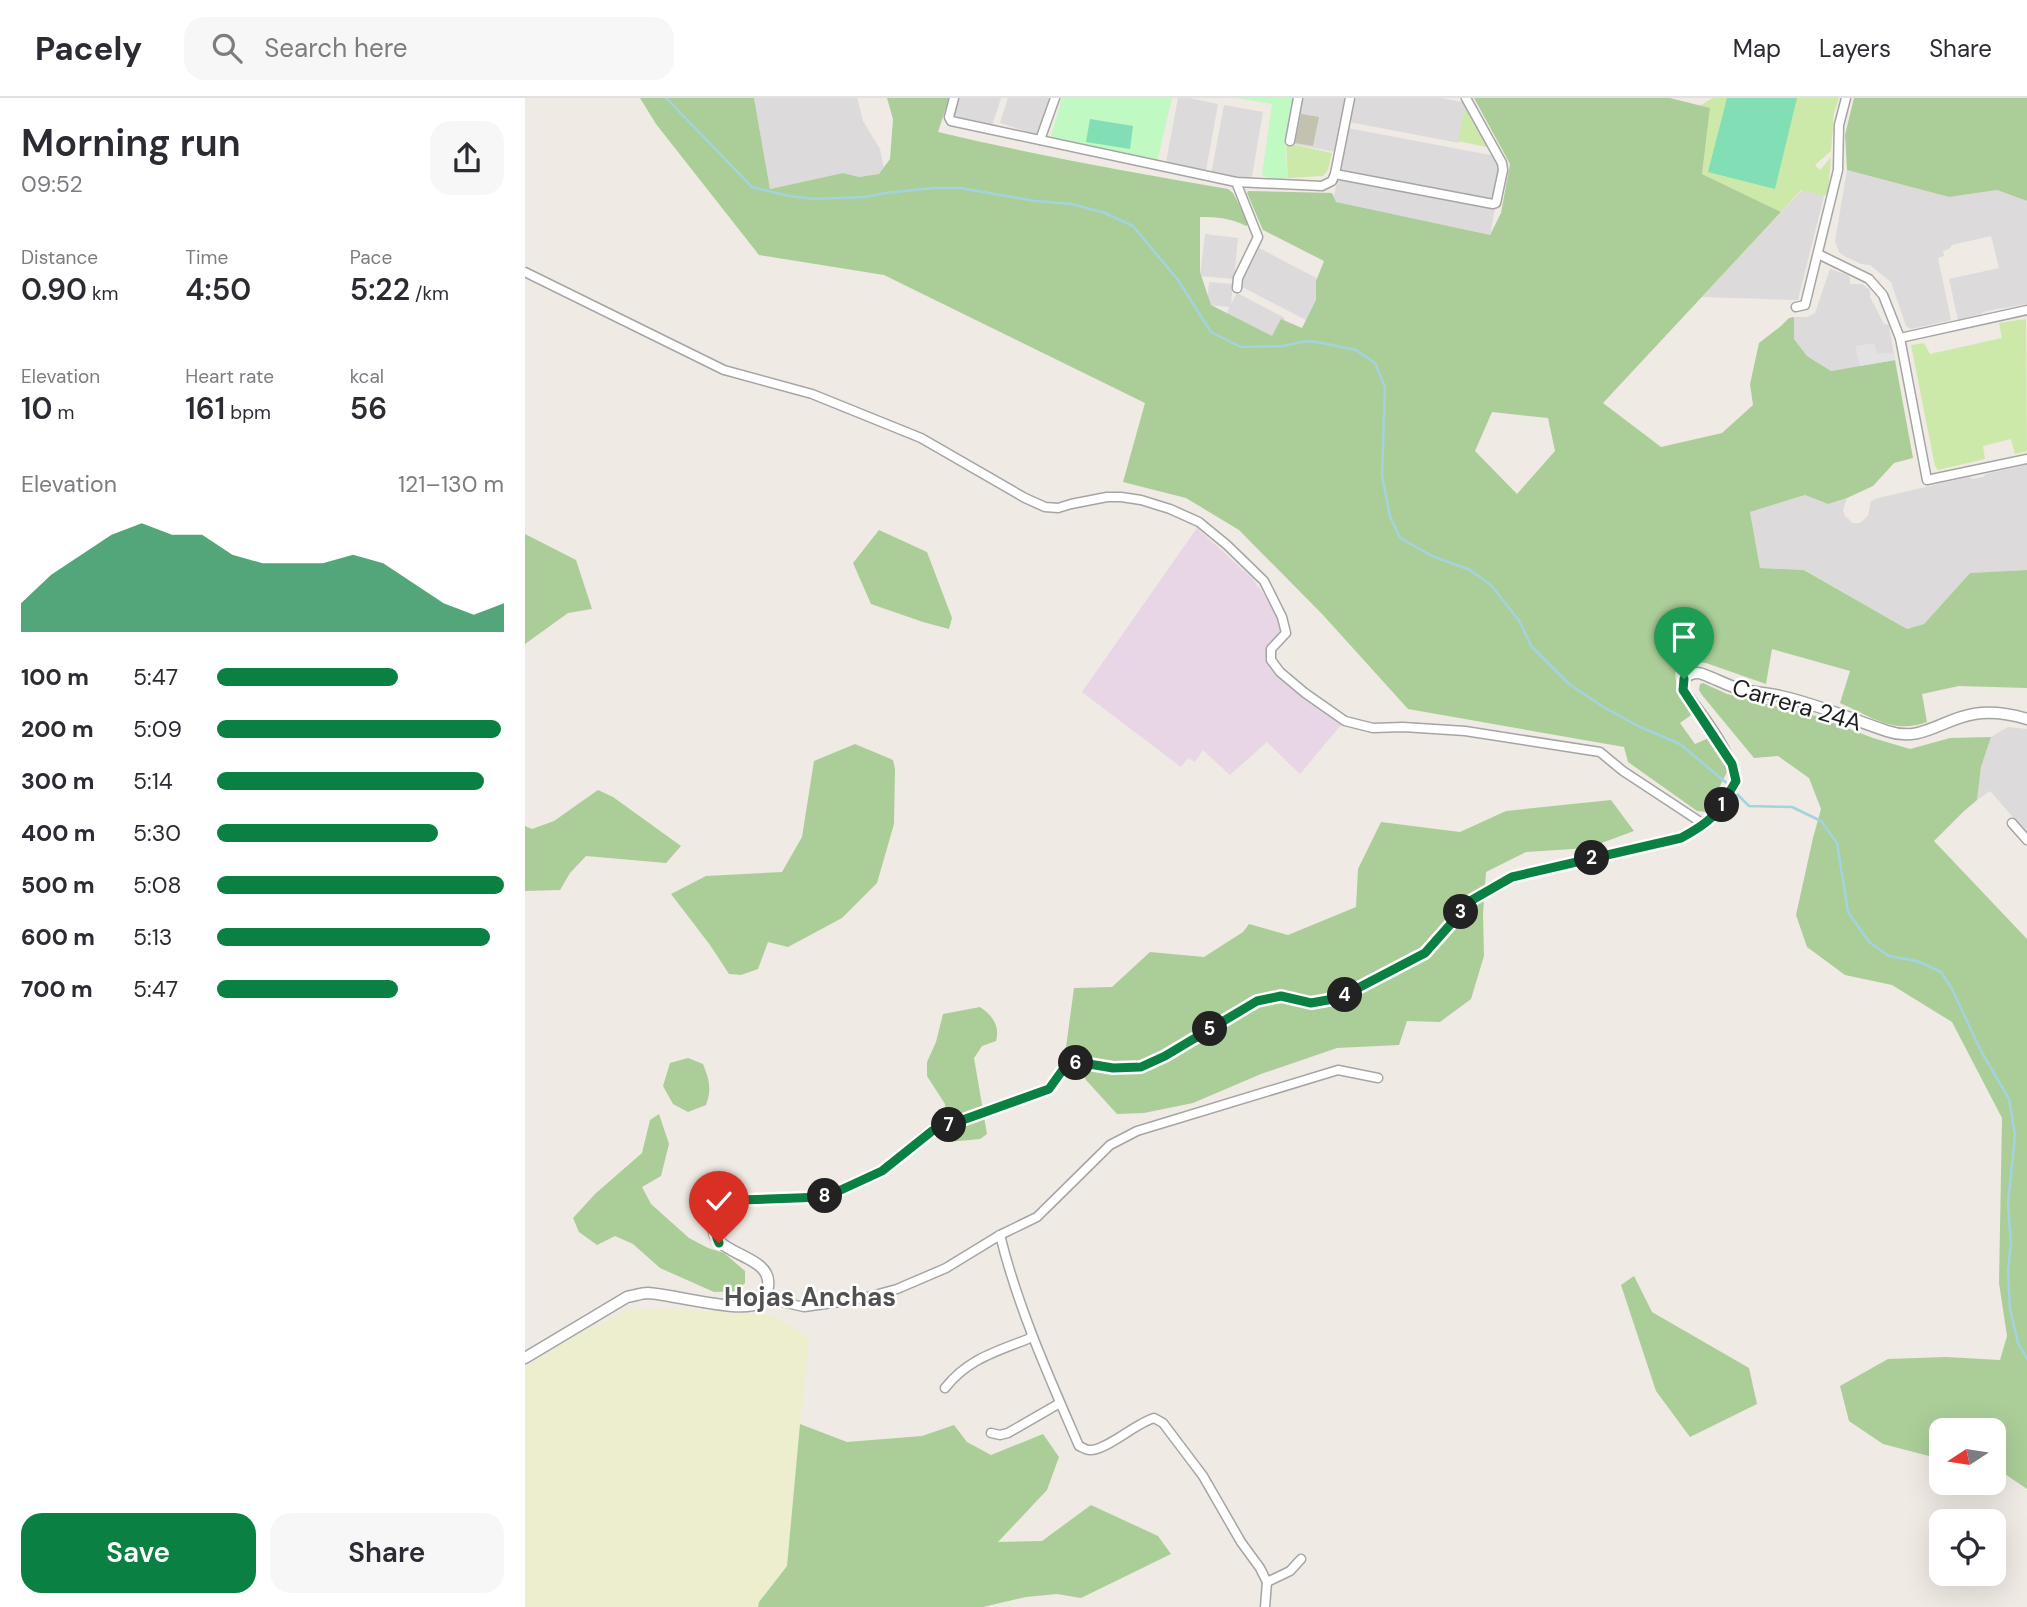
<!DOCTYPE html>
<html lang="en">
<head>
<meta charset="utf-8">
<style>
  :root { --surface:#fff; --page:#f7f7f7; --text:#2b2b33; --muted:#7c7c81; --line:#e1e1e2; --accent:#0b8043 }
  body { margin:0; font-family:"DM Sans",sans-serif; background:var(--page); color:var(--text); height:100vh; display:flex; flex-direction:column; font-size:26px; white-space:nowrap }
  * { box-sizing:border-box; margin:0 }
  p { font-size:23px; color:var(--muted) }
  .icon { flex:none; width:38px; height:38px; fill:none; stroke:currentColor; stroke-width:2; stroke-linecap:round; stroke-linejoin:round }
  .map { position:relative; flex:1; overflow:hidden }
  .sheet { display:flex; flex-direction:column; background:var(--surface); width:525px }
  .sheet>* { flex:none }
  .needle { width:46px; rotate:258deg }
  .buttons { position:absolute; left:1404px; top:1320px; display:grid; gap:14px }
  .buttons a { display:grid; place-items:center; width:77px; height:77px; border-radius:14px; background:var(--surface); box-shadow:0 7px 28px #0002; font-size:35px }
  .pin { position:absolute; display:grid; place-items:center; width:60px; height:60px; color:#fff; margin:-72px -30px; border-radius:50% 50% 50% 0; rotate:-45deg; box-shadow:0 0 7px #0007 }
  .pin .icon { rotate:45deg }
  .km { position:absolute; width:35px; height:35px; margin:-18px; border-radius:50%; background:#222; color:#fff; font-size:19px; line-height:35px; text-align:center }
  .round { display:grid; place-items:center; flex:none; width:74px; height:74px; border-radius:21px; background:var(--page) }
  .overview { display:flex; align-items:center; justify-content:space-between; height:119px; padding:0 21px }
  h1 { font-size:38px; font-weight:600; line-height:52px }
  .stats { display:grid; grid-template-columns:repeat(3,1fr); gap:10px; height:119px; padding:7px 21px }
  .stats div { display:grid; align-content:center }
  .stats b { font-size:30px; font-weight:600 }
  .stats small { font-size:19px; font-weight:400 }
  .stats p { font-size:19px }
  .chart { height:196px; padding:14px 21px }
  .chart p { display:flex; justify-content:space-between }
  .chart svg { width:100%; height:126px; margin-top:7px; fill:var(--accent); opacity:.7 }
  .action { display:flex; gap:14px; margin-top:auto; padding:14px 21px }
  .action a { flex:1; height:80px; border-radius:21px; background:var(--accent); color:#fff; font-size:28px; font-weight:600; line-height:80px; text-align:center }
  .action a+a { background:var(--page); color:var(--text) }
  ul { padding:0 21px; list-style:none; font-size:23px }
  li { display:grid; grid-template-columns:112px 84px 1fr; align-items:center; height:52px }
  li i { height:18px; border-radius:9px; background:var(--accent) }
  header { display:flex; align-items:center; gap:42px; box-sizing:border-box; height:98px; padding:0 35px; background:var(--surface); border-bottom:2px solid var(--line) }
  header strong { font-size:33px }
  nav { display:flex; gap:38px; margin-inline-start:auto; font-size:24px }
  .search { width:490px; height:63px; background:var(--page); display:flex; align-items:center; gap:18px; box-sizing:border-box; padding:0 24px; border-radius:21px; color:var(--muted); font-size:26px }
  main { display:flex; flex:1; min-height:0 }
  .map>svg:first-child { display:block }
</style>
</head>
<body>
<header>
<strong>Pacely</strong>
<div class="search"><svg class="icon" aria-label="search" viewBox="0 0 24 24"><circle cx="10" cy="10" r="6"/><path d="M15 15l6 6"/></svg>Search here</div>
<nav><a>Map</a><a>Layers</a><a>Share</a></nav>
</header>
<main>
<section class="sheet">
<div class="overview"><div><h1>Morning run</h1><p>09:52</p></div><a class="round"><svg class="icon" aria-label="share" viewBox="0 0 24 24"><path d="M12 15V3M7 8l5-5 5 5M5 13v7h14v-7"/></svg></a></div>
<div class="stats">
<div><p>Distance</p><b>0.90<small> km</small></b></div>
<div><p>Time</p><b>4:50</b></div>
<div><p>Pace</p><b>5:22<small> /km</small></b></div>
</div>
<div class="stats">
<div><p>Elevation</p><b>10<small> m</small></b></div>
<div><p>Heart rate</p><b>161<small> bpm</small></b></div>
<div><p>kcal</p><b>56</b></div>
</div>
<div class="chart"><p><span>Elevation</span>121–130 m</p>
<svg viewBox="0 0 160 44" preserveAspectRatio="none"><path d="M0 44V34L10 24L20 17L30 10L40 6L50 10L60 10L70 17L80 20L90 20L100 20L110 17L120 20L130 27L140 34L150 38L160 34V44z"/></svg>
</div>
<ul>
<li><b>100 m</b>5:47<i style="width:63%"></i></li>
<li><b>200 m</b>5:09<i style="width:99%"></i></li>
<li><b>300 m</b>5:14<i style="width:93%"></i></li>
<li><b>400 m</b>5:30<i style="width:77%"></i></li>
<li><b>500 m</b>5:08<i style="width:100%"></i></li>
<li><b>600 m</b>5:13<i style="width:95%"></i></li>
<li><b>700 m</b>5:47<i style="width:63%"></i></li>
</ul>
<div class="action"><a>Save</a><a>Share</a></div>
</section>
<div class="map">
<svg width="1502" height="1509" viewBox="0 0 1502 1509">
  <rect width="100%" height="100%" fill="#efeae3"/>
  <g fill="#dcdadb">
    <path d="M229,0H332L338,23L355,51L359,70L354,76L334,79L318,75L245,91Z"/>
    <path d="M432,0H476L466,31L426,18Z"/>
    <path d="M483,0H524L513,37L475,25Z"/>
    <path d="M653,0H664L693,6L680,78L640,70Z"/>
    <path d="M776,0H821L811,54L768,46Z"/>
    <path d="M829,0H915L942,5L934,45L824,24Z"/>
    <path d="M699,7L738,14L726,84L686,77Z"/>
    <path d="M822,30L976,59L968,104L814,74Z"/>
    <path d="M1322,72L1424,99L1472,92L1502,103V206L1461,213L1456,216L1433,222L1424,181L1474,170L1466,138L1427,147L1424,151L1418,153L1419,158L1413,160L1426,222L1386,231L1381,228L1366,184L1345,167L1336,166L1319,158L1314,154L1310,143Z"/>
    <path d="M813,79L970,110L965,138L807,107Z"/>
    <path d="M1277,92L1299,98L1273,202L1177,199Z"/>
    <path d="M680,136L713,140L709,181L675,178Z"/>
    <path d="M734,150L801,185L781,222L715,188Z"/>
    <path d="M1305,171L1323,177L1325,181V186H1337L1345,192V199L1359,226L1364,227L1370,262L1306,273L1282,258L1269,241V219H1282L1290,215Z"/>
    <path d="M684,184L708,186L706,206L712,195L760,220L749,241L702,216L704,209L682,207Z"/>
    <path d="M1502,367V472L1445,475L1399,526L1382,531L1280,472L1235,470L1225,414L1280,397L1303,406L1322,400L1318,412L1320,418L1328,425H1335L1343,418L1346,403L1353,400L1444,379L1448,381L1458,379L1461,376Z"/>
    <path d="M1483,629L1502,631V735L1465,693L1452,702L1456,669L1466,639Z"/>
  </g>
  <path fill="#e8d5e5" d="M672,430L728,481L753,517L755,533L741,554L747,570L816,627L775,676L742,644L705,677L678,652L670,664L663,660L656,669L557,594Z"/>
  <path fill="#c3c2af" d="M776,16L794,19L788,48L770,45Z"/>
  <path fill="#edeece" d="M148,1211L247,1217L284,1240L262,1468L234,1504L233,1509H0V1269L54,1235L103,1212Z"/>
  <g fill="#cce9a9">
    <path d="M1188,0H1314L1309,15L1306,53L1290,67L1295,72L1306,59L1303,95L1299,98L1276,92L1256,114L1177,76L1185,10L1174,8Z"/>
    <path d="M940,10L963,48L961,49L933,43Z"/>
    <path d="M761,45L807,55L803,72L798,78L763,80Z"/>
    <path d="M1501,221L1502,353L1490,356L1486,341L1458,348L1460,361L1413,372L1410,368L1386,247L1399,245L1405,256L1477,240L1474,225Z"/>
  </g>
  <g fill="#abce98" fill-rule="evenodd">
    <path d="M115,0H229L245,91L318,75L334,79L354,76L365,61L368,21L362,0H424L413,34C509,57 606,74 703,91L708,95L724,126L721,128C706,120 692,119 675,119V174L686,207L747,238L756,221L777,230L791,202V183L799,163L738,132L722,95L723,93L807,95L811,104L965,137L976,115L985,66L949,0H1145L1185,10L1177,76L1256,114L1078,305L1136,349L1197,335L1228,307L1225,286L1234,245L1256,228L1264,220L1269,219V241L1282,258L1306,273L1370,262L1388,360L1369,365L1348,388L1322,400L1303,406L1280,397L1225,414L1235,470L1279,472L1382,531L1399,526L1445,475L1502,472V590L1434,588L1397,596L1402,624C1369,637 1345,618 1315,605L1325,573L1247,551L1241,586L1181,565L1168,564L1150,575L1152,591L1169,615L1155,625L1170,646L1186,639L1202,674L1182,714L1172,713L1103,664L1099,649L883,611L798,517L714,432L661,400L598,384L620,305L359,177L234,157L131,26ZM967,314L1023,320L1030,353L992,396L950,353Z"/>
    <path d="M1329,0H1502V103L1472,92L1424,99L1322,72L1320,37Z"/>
    <path d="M354,432L402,454L427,520L424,531L398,524L346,506L328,465Z"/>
    <path d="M0,436L51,462L67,511L43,515L0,546Z"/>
    <path d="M1178,585L1202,596L1291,618L1348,640L1385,651L1425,640L1466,639L1456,669L1452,702L1438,714L1409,743L1502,841V1391L1468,1368V1332H1416V1359L1404,1358L1358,1346L1324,1323L1315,1288L1363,1261L1421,1259L1475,1262L1482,1238L1474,1185L1477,1020L1427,924L1367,887L1320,877L1282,849L1271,817L1288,740L1296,711L1284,680L1253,658L1229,660L1177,597L1174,592L1175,586Z"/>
    <path d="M330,646L368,662L370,671L369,726L352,785L317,820L263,849L243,844L233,871L216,877L204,876L185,847L146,796L181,778L257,774L277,739L289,663Z"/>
    <path d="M73,692L88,699L156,748L141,765L61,758L45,775L35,792L0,793V728L7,731L29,723Z"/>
    <path d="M1086,702L1109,733L1063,750L1001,754L961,774L958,816L959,858L946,901L915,924L882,923L874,947L812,950L736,976L668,1005L619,1015L592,1016L561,982L541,949L549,890L587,889L625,854L679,859L718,834L724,826L763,837L831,809L833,771L856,724L935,734L981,713Z"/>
    <path d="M455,909C468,918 475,928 471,943L457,948L449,960L462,1036L455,1041L423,1044L420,1006L402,978V964L411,944L418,916Z"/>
    <path d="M163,960L178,966C184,981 187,991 181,1007L163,1014L148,1006L138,988L145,965Z"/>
    <path d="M134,1016L144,1046L136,1078L117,1089L126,1106L164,1140L183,1150L199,1155L220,1173V1185L212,1193L189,1194L135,1170L108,1146L90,1138L72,1147L54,1134L48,1120L70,1096L117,1055L125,1022Z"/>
    <path d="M1109,1178L1127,1214L1224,1270L1232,1306L1165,1339L1131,1293L1096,1187Z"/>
    <path d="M275,1326L322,1344L397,1338L429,1327L442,1344L466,1357L518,1336L534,1359L522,1392L473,1444L517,1443L566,1407L633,1438L646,1456L556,1500L532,1496L501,1499L458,1509H233L234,1504L262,1468Z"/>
  </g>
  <g fill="#c0f9c1">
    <path d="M537,0H647L631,68L529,50L526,38Z"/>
    <path d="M712,0H769L760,48L763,80L745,81L737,77L747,6Z"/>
  </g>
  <g fill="#81deb5">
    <path d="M1202,0H1272L1250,91L1183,74Z"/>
    <path d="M565,21L608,28L605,51L561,44Z"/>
  </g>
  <path fill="#e2e2e2" d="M1349,245L1352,255H1368L1370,262L1335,268L1330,248Z"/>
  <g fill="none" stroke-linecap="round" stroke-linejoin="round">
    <g stroke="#a3d3dd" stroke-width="2.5">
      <path d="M141,0L227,89L264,98L289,101L340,99L360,95L409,90H435L510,103L547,106L580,115L608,128L653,182L686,234L716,249L758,248L781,243L792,244L831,252L850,265L860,289L857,378L865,418L875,440L907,458L945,472L966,487L995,524L1006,548L1044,586L1080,610L1115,629L1155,646L1204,687"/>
      <path d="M1208,692L1224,708L1267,709L1296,723L1312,745L1323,814L1344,844L1364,858L1392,863L1416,874L1427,891L1456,953L1484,1001L1490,1037L1483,1106L1486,1145L1483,1174L1485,1211L1493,1245L1502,1261"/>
    </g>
    <g stroke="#a5a5a5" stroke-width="11">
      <g id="minor">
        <path d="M429,0L424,19L426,23L711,84L797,88L807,83L810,76L825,0"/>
        <path d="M515,42L530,0"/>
        <path d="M765,43L773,0"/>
        <path d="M810,76L968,106L971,105L978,72L977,65L941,0"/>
        <path d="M711,84L733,139L713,180L712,190"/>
        <path d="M1293,156L1344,181L1358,197L1375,240L1402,382L1502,361"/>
        <path d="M0,174L199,272L287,296L396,340L500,400L520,409L533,410L546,406L582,399H596L616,402L645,411L674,424L702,447L739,483L757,519L761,535L746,551V562L755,574L780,595L820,623L848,630L878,629L940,633L1075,654L1098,673L1180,727"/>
        <path d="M1271,209L1280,207L1313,72L1314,27L1321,0"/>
        <path d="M1375,240L1502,212"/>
        <path d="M1487,725L1502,742"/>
        <path d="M475,1137C493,1210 524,1279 554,1348C557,1349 561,1352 564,1352C579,1354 611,1325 629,1320L638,1325L678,1378L716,1444L735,1470L742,1484L740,1509"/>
        <path d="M242,1198L248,1202L279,1209L335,1201L372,1191L421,1170L475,1137L512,1119L585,1047L612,1033L813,972L853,980"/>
        <path d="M420,1290C443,1261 470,1254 503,1241L507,1238"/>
        <path d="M466,1335L475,1337L483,1335L535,1305"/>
        <path d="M742,1484L765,1473L776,1461"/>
      </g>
    </g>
    <g stroke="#a5a5a5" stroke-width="13">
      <path id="tertiary" d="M0,1260L102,1199C109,1198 116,1195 123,1195C147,1196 222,1218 238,1203C242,1198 243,1194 243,1188C248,1153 175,1158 191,1121C196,1109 204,1106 215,1102L298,1099L307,1096L357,1073L406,1033L524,991L539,970L552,964L588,970L616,969L640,958L732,903L756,898L786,905L814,899L900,855L947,802L987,779L1156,740C1190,722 1192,715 1211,683C1203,649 1178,619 1158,592L1159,581C1163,577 1166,575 1173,575C1179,575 1203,588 1212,590C1226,595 1241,594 1255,598C1292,606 1326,621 1362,633C1396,645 1417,621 1449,616C1467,613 1485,616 1502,621"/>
    </g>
    <use href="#minor" stroke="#fff" stroke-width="8"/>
    <use href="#tertiary" stroke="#fff" stroke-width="10"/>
  </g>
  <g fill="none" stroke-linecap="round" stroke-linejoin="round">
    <g stroke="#fff" stroke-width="14">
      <path id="route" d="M194,1145C184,1122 192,1109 215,1102L298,1099L307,1096L357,1073L407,1033L524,991L539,970L552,964L588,970L616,969L640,958L732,903L756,898L786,905L814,900L900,855L947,802L987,779L1156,740C1190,722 1192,715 1211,683L1207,666L1158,592L1159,581"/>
    </g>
    <use href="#route" stroke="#0b8043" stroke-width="9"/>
  </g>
  <g text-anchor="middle" stroke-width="5" stroke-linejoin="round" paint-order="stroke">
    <g font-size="24" fill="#1e1e1e" stroke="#fff">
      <text transform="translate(1272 607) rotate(16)" y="8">Carrera 24A</text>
    </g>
    <g font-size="26" font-weight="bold" fill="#515151" stroke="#fff">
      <text x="285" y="1208">Hojas Anchas</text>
    </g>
  </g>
</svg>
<div class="buttons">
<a><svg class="needle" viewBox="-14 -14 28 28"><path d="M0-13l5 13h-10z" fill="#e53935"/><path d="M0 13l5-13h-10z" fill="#7c7c81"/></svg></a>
<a><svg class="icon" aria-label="locate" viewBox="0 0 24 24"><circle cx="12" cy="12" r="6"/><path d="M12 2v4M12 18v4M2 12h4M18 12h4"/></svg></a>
</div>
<div class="pin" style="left:1159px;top:581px;background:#1e9e55"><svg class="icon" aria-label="arrive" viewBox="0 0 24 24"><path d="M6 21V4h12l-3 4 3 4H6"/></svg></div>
<div class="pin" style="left:194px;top:1145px;background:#d93025"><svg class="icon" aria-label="check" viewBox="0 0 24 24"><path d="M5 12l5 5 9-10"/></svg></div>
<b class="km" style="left:1197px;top:707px">1</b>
<b class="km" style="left:1067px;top:760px">2</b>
<b class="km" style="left:936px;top:814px">3</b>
<b class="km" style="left:820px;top:897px">4</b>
<b class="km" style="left:685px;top:931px">5</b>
<b class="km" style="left:551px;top:965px">6</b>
<b class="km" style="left:424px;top:1027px">7</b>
<b class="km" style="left:300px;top:1098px">8</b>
</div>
</main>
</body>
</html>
